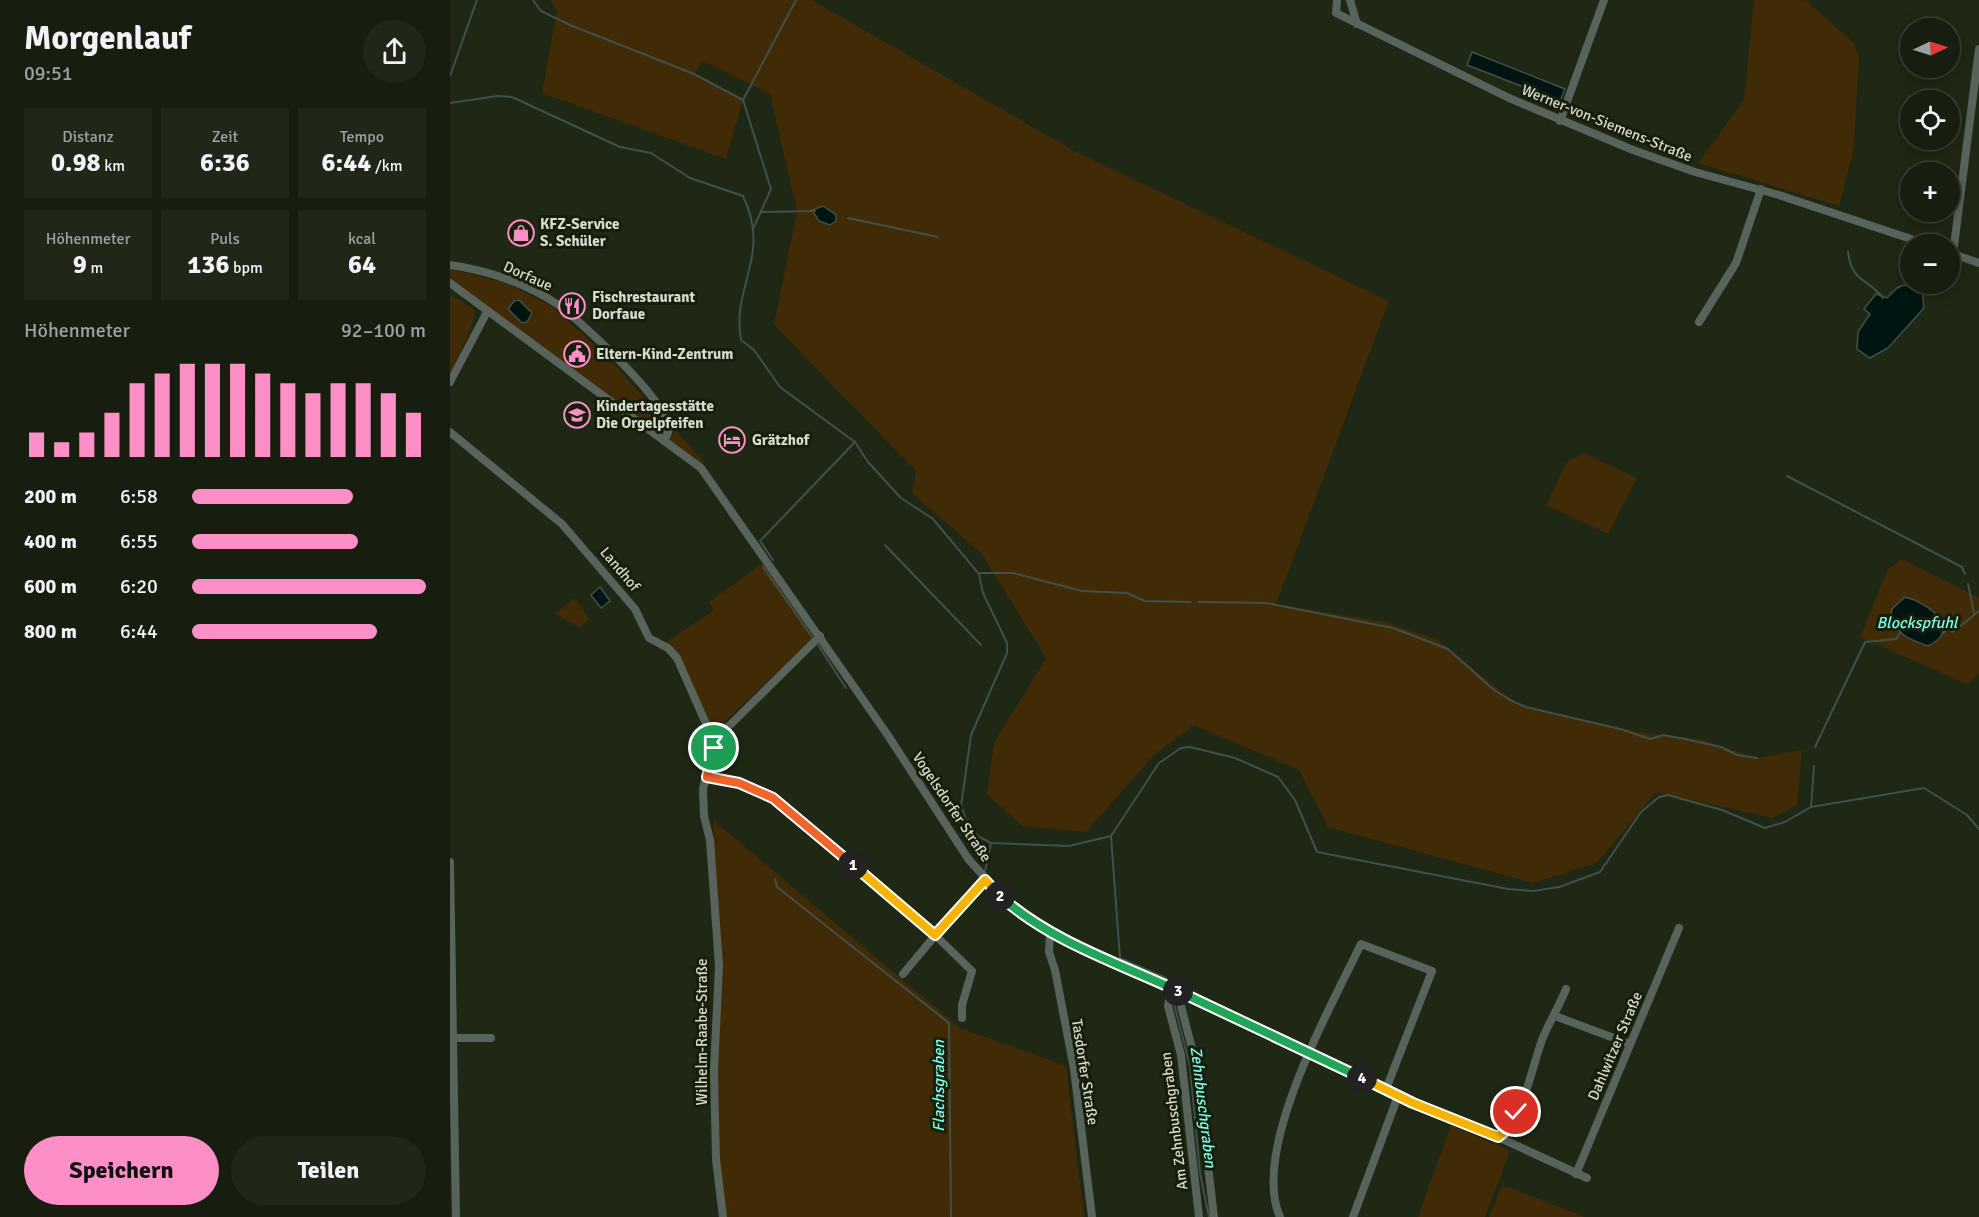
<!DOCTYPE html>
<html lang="de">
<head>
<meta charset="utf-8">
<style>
  :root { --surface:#171e0f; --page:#202718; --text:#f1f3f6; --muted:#9ea29e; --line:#363c2f; --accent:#fb8fc6 }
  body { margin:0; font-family:Signika,sans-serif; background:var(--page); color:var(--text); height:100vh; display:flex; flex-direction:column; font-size:22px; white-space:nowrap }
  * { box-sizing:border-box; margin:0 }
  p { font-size:20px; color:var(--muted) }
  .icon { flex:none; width:33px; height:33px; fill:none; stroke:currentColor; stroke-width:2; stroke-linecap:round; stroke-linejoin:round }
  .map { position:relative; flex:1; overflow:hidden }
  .details { display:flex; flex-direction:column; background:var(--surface); width:450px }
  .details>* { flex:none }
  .needle { width:39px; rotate:86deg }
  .fabs { position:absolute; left:1450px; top:18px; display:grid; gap:12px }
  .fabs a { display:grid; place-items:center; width:60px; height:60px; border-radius:50%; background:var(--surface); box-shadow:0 3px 15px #0003,0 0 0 2px var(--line); font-size:30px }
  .pin { position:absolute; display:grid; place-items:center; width:51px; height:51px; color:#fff; margin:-26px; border:3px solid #fff; border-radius:50%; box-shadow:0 2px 6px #0007 }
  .km { position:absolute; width:30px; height:30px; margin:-15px; border-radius:50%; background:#222; color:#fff; font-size:16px; line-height:30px; text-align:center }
  .round { display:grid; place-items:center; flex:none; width:63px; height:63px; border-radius:32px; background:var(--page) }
  .headline { display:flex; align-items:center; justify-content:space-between; height:102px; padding:0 24px }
  h1 { font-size:33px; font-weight:700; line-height:45px }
  .metrics { display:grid; grid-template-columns:repeat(3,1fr); gap:9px; height:102px; padding:6px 24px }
  .metrics div { display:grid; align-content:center; border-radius:0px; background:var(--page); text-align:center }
  .metrics b { font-size:26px; font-weight:700 }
  .metrics small { font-size:16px; font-weight:400 }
  .metrics p { font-size:16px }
  .chart { height:168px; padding:12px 24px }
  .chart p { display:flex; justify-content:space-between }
  .chart svg { width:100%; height:108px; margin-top:6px; stroke:var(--accent); stroke-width:6 }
  .button { display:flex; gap:12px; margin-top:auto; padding:12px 24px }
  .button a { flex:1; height:69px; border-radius:36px; background:var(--accent); color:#111; font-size:24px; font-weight:700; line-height:69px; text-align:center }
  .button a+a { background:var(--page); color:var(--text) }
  ul { padding:0 24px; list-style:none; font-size:20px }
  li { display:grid; grid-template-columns:96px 72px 1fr; align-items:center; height:45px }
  li i { height:15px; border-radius:8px; background:var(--accent) }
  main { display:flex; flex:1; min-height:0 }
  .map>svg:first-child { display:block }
</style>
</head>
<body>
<main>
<section class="details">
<div class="headline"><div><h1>Morgenlauf</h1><p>09:51</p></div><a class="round"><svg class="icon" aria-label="share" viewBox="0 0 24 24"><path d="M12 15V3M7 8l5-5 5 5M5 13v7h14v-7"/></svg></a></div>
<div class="metrics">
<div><p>Distanz</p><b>0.98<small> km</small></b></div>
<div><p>Zeit</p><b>6:36</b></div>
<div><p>Tempo</p><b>6:44<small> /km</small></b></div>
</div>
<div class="metrics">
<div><p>Höhenmeter</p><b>9<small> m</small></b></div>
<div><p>Puls</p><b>136<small> bpm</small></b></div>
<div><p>kcal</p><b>64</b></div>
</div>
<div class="chart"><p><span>Höhenmeter</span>92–100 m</p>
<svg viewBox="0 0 160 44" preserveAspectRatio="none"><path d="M5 44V34M15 44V38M25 44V34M35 44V26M45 44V14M55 44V10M65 44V6M75 44V6M85 44V6M95 44V10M105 44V14M115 44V18M125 44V14M135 44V14M145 44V18M155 44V26"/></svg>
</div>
<ul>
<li><b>200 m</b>6:58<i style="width:69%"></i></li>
<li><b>400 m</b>6:55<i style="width:71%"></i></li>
<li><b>600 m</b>6:20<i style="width:100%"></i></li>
<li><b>800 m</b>6:44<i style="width:79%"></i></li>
</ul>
<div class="button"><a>Speichern</a><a>Teilen</a></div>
</section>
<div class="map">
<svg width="1529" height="1217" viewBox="0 0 1529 1217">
  <rect width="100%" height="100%" fill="#1f2814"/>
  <g fill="#412a06" fill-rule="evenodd">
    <path d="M100,0H362L626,152L939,301L826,604L936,622L988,640L1068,705L1190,732L1252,740L1307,758L1352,750L1347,805L1322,818L1206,792L1147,863L1083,883L878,827L849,770L744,725L705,754L636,832L572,826L537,794L544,743L596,658L531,553L462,493L466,471L324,325L347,211L320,94L253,61L244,74L293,100L276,159L92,93L107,11Z"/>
    <path d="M1304,0H1355L1404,43L1409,57L1404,147L1389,206L1248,163L1294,100Z"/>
    <path d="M0,269L56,283L101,306L158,357L212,418L214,437L0,280Z"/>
    <path d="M0,294L25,310L21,329L0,373Z"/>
    <path d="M225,430L254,462L250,465L219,439Z"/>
    <path d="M1134,453L1187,478L1158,534L1096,505L1117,462Z"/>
    <path d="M1452,559L1529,598V673L1517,684L1410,637L1438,569ZM1493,633L1478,646L1453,637Z"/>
    <path d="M313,563L364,637L268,728L258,724L233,665L215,643L264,610L259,602Z"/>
    <path d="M125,598L139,619L130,628L105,614Z"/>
    <path d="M263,820L510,1028L616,1066L634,1217H275L271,1202Z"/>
    <path d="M1001,1125L1060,1151L1035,1217H968Z"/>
    <path d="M1052,1185L1135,1217H1039Z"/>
  </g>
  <g fill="#001511" stroke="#40504a" stroke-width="1.5">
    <path d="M1022,52L1115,89L1110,101L1017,65Z"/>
    <path d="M373,206L386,215V221L380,225L369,221L362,210Z"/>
    <path d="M1454,285L1472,290L1474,308L1438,348L1420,358L1407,349L1408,332L1420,314L1414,309L1426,294L1437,298L1447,288Z"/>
    <path d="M69,300L82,313L77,322L72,323L58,309L64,301Z"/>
    <path d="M150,587L160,601L151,608L141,595Z"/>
    <path d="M1455,597C1477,602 1514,629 1478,646C1457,638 1453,638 1440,619L1442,609Z"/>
  </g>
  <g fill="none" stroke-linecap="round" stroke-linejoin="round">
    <g stroke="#40504a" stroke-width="2">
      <path d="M83,0L91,11L120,25L244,74L293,100L321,189L304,227"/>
      <path d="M0,76L27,0"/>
      <path d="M293,100L346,0"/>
      <path d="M0,103L47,96L62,97L170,147L201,153L240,178L293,196C322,256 281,286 291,340L304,350L330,387L405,442L418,462L451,498L483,519L529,574L533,593L557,643V653L521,735L511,806L518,824L528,836L541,843L619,846L661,836L709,763L731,748L740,747L785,758L828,777L845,800L867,852L1058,889L1083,891L1109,887L1150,872L1191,812L1209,797L1218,795L1272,810L1315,828L1335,822L1361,807L1474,788L1517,815L1529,829"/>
      <path d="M311,212L365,211"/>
      <path d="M398,218L488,237"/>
      <path d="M1398,252C1402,283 1418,278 1433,298"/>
      <path d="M1337,476L1512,567L1515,574"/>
      <path d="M435,545L531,645"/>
      <path d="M323,560L310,541L405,442"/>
      <path d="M313,567L362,637"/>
      <path d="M530,573H563L632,591L677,593L695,601L741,602"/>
      <path d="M1518,584L1524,613"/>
      <path d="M749,602L816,603L943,628L998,649L1044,690L1060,700L1076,707L1170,729L1200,739L1213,735L1235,739L1271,747L1287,755L1307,758"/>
      <path d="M1493,633L1499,629L1503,632L1529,611"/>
      <path d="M368,645L396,688"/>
      <path d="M1365,747L1415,642L1446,639L1450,633"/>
      <path d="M1361,807L1364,766"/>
      <path d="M661,836L670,958L716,978L718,982"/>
      <path d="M535,871L541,843"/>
      <path d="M325,879L327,887L499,1023L501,1217"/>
      <path d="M723,1000L740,1066L750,1173L759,1217"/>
    </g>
    <g stroke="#58635c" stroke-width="8">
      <path d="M887,0L886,13L1059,98L1183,150L1245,172L1329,195L1476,244"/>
      <path d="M900,0L907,24"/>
      <path d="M1110,121L1154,0"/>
      <path d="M1500,253L1529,263"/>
      <path d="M1503,254L1529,49"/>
      <path d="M0,265C36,270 76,283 107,304C131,321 212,397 218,424C220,430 217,435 214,441"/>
      <path d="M0,283L251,468L437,734L519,860L562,907L600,933L963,1103L1048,1137L1137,1178"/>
      <path d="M1249,322L1286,263L1311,189"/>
      <path d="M0,382L37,312"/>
      <path d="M0,432L112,524L185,609L199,638L218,648L227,658L257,726L256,742L260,758"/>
      <path d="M257,777L289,783L323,798L485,935L522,971L512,1005V1018"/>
      <path d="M0,862L6,1217"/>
      <path d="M600,933L599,952L605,970L624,1069L642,1217"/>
      <path d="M453,974L509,907L535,880"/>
      <path d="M721,988L718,1006L731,1055L749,1217"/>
      <path d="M732,993L730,1002L746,1064L764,1217"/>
      <path d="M1105,1016L1180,1044"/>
      <path d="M0,1038H41"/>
      <path d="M1048,1137C1075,1114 1080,1073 1092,1040C1099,1022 1109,1007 1116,989"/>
      <path d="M1126,1174L1229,928"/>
      <path d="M273,1217L266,1159L264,1070L269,966L260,840L254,816L253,789L260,758L272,733L370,636"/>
      <path d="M830,1217C800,1150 881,1007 911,944L982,971L936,1089"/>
      <path d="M903,1217L948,1096"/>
    </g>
  </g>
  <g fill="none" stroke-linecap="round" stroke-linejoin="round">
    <g stroke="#fff" stroke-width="12">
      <path id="split-1" d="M264,748L257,777L289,783L323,798L403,865"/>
    </g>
    <g stroke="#fff" stroke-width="12">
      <path id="split-2" d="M403,865L485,935L535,880L550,896"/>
    </g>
    <g stroke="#fff" stroke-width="12">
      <path id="split-3" d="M550,896C600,941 668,963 728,991"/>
    </g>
    <g stroke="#fff" stroke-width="12">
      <path id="split-4" d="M728,991L912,1078"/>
    </g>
    <g stroke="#fff" stroke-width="12">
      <path id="split-5" d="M912,1078L963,1103L1048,1137L1059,1128L1066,1112"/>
    </g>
    <use href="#split-1" stroke="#f0652b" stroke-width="8"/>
    <use href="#split-2" stroke="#f5b400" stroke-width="8"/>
    <use href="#split-3" stroke="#22a559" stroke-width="8"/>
    <use href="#split-4" stroke="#22a559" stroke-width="8"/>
    <use href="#split-5" stroke="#f5b400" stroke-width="8"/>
  </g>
  <defs>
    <g id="shop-ring" transform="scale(1.35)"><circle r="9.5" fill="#161f0a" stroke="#fb8fc6" stroke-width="1.5"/><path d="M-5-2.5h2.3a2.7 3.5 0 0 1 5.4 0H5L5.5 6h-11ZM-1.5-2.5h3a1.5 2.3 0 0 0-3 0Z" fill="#fb8fc6"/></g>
    <g id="restaurant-ring" transform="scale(1.35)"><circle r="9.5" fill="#161f0a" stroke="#fb8fc6" stroke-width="1.5"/><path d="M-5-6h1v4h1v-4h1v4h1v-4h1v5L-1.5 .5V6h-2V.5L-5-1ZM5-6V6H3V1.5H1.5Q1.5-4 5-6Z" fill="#fb8fc6"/></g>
    <g id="civic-ring" transform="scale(1.35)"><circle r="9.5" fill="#161f0a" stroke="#fb8fc6" stroke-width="1.5"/><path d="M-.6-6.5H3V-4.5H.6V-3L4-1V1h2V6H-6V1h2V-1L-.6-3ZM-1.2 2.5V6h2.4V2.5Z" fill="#fb8fc6"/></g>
    <g id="school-ring" transform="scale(1.35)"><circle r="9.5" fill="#161f0a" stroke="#fb8fc6" stroke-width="1.5"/><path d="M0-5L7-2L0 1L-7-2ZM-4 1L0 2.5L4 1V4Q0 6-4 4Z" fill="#fb8fc6"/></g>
    <g id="hotel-ring" transform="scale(1.35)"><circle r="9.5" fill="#161f0a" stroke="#fb8fc6" stroke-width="1.5"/><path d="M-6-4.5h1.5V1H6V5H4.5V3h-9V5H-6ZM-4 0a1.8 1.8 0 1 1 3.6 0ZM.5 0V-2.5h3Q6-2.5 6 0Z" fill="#fb8fc6"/></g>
  </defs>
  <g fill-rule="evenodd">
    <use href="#shop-ring" x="71" y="233"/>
    <use href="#restaurant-ring" x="122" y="306"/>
    <use href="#civic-ring" x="127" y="354"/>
    <use href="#school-ring" x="127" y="415"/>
    <use href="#hotel-ring" x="282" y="440"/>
  </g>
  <g text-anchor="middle" stroke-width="6" stroke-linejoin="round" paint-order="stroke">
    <g font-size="15" fill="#d5dbce" stroke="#161f0a">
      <text transform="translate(1157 123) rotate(22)" y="5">Werner-von-Siemens-Straße</text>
      <text transform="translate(78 276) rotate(24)" y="5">Dorfaue</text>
      <text transform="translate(170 569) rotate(50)" y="5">Landhof</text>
      <text transform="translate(502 807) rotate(56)" y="5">Vogelsdorfer Straße</text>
      <text transform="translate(252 1032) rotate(-90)" y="5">Wilhelm-Raabe-Straße</text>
      <text transform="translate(1165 1046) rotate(-67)" y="5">Dahlwitzer Straße</text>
      <text transform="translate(635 1072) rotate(81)" y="5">Tasdorfer Straße</text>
      <text transform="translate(724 1121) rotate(-97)" y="5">Am Zehnbuschgraben</text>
    </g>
    <g font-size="15" font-weight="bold" fill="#d5dbce" stroke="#161f0a" text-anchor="start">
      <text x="90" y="229">KFZ-Service<tspan x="90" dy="17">S. Schüler</tspan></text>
      <text x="142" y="302">Fischrestaurant<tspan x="142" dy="17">Dorfaue</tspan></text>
      <text x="146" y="359">Eltern-Kind-Zentrum</text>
      <text x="146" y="411">Kindertagesstätte<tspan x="146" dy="17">Die Orgelpfeifen</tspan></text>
      <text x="302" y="445">Grätzhof</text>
    </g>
    <g font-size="16" font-style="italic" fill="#7dfae9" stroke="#161f0a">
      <text x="1467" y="628">Blockspfuhl</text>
      <text transform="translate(488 1086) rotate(-90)" y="6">Flachsgraben</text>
      <text transform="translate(754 1107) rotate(83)" y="6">Zehnbuschgraben</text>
    </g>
  </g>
</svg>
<div class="fabs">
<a><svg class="needle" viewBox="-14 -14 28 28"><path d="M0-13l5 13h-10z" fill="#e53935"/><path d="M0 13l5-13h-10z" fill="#9ea29e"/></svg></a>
<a><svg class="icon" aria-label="locate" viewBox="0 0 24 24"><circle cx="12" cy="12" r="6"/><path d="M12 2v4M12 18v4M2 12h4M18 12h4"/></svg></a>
<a>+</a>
<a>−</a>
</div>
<div class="pin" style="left:264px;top:748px;background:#1e9e55"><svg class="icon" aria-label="arrive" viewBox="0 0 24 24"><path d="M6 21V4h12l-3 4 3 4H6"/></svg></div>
<div class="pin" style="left:1066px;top:1112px;background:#d93025"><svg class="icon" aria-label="check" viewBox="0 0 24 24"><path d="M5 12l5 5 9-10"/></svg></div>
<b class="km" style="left:403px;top:865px">1</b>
<b class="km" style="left:550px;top:896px">2</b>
<b class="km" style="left:728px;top:991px">3</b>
<b class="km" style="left:912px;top:1078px">4</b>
</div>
</main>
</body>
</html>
